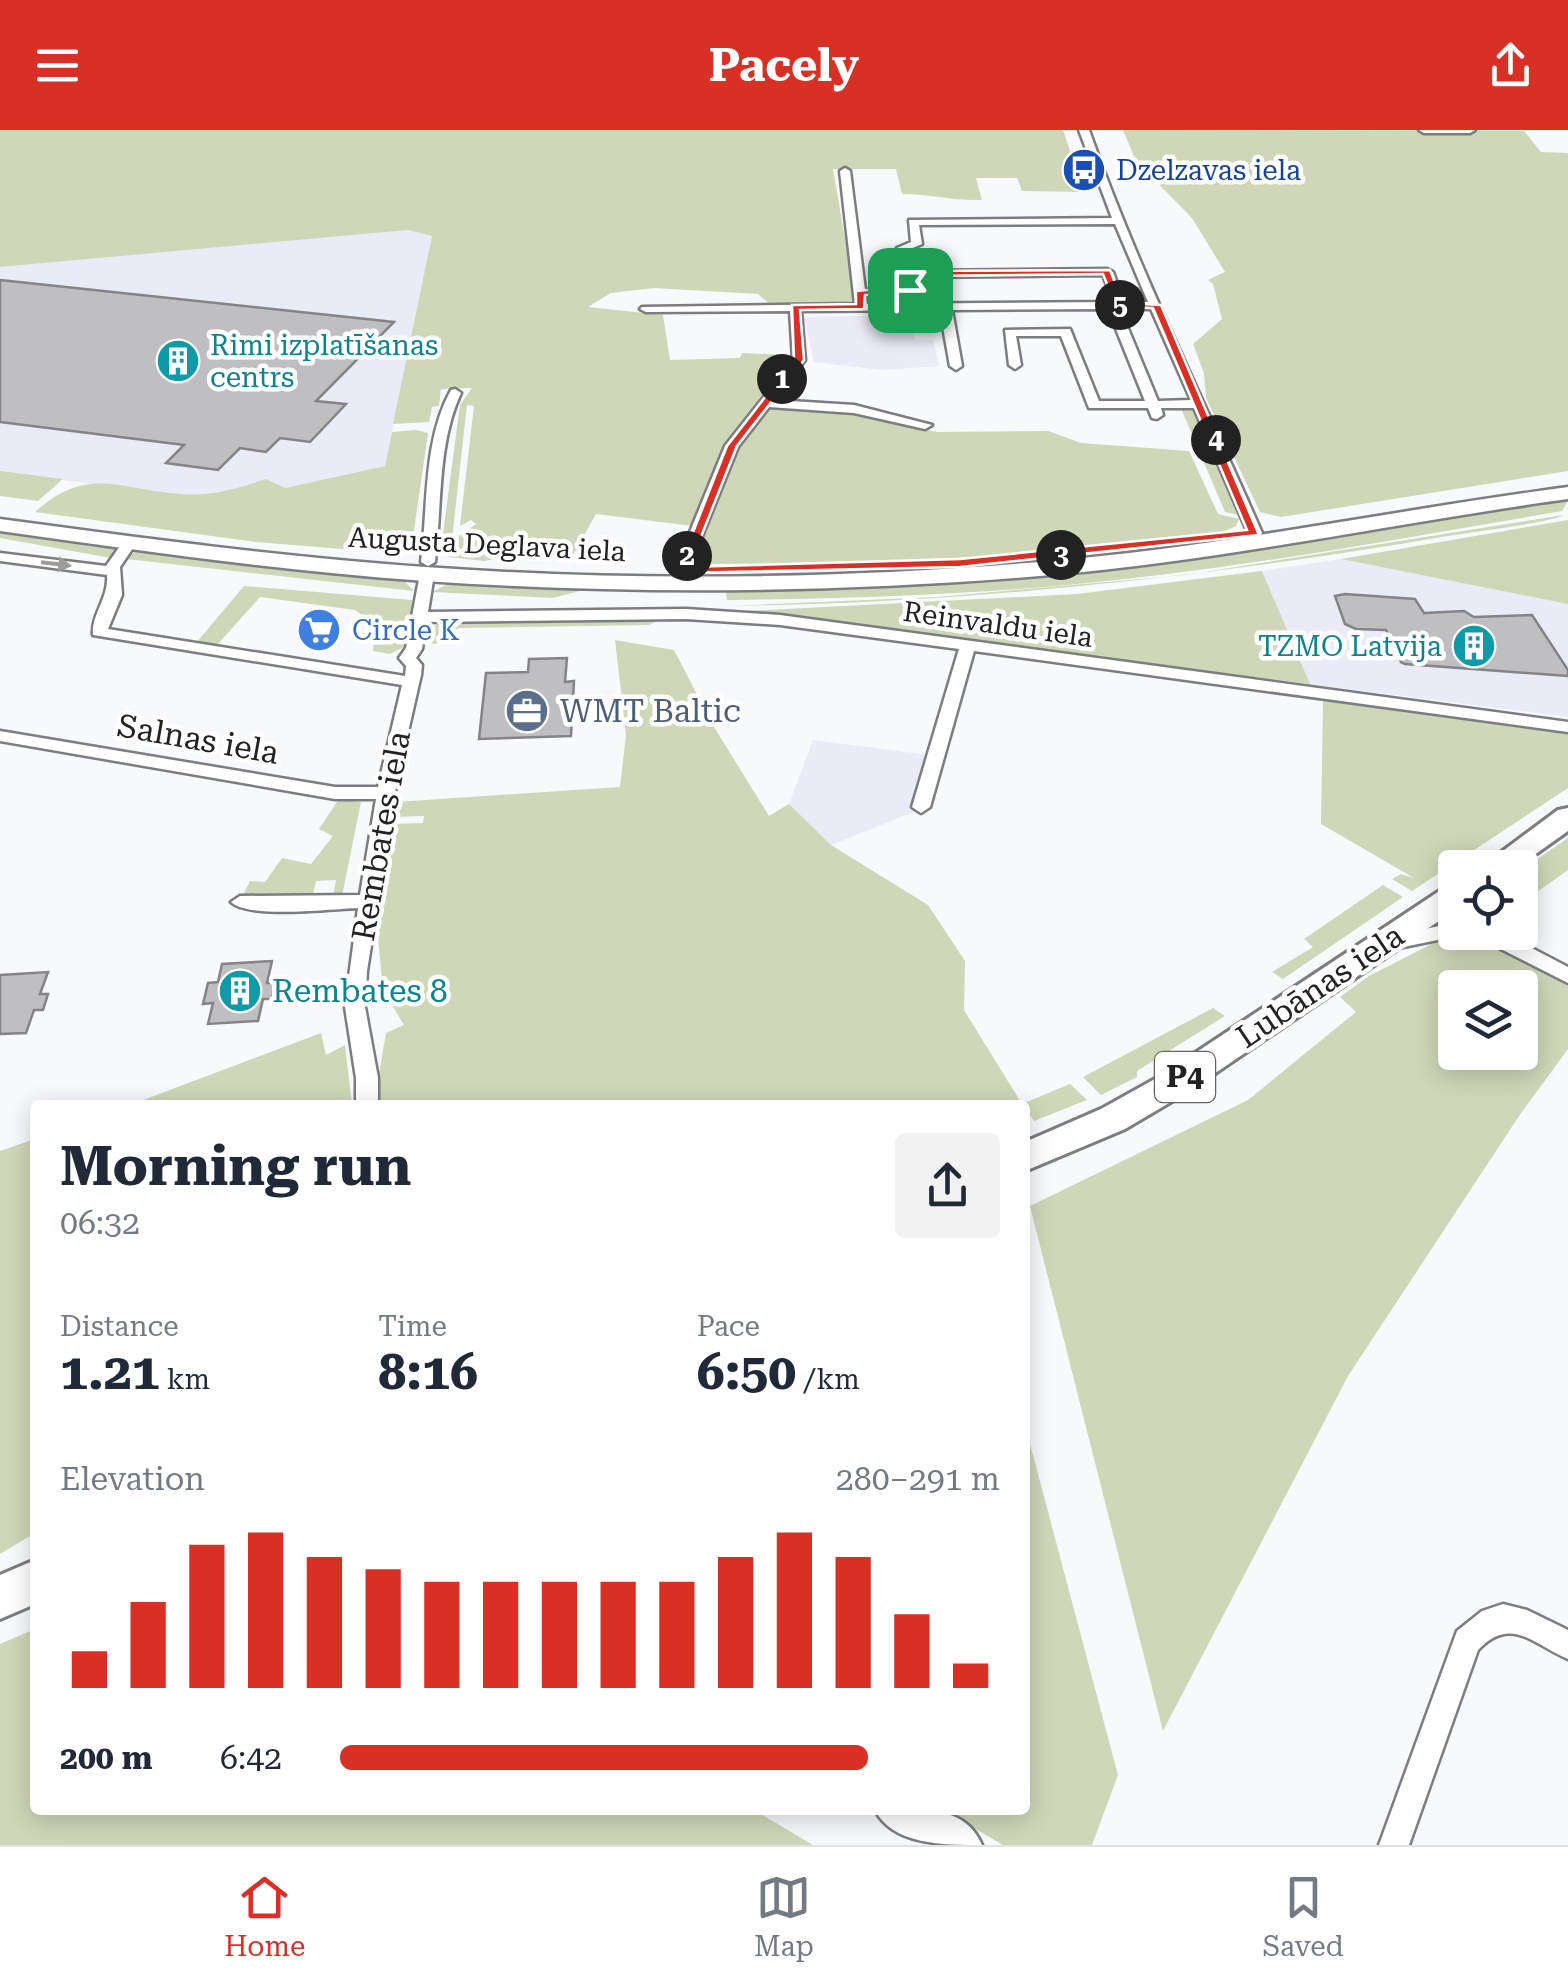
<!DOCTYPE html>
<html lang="en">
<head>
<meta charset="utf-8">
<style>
  :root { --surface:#fff; --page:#f2f2f3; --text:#1f2937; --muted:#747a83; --line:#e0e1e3; --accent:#d93025 }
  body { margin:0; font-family:"Roboto Serif",serif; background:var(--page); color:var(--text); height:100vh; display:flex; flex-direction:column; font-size:38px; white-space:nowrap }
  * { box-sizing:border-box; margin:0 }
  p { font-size:32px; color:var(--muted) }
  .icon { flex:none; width:55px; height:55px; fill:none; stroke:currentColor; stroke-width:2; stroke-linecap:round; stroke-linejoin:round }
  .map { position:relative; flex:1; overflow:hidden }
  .sheet { position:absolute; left:30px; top:970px; width:1000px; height:715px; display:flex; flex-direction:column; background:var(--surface); border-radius:10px; box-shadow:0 5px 25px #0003 }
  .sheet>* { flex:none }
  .tools { position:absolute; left:1438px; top:720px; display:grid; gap:20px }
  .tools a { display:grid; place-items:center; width:100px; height:100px; border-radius:10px; background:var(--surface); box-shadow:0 5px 25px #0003; font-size:50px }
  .pin { position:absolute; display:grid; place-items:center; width:85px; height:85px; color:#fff; margin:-42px; border-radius:20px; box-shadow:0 5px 15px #0006 }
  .km { position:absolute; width:50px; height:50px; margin:-25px; border-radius:50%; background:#222; color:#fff; font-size:28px; line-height:50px; text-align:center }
  .round { display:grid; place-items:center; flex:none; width:105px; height:105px; border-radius:10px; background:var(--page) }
  .headline { display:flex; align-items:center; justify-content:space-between; height:170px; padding:0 30px }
  h1 { font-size:55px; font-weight:700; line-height:75px }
  .figures { display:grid; grid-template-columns:repeat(3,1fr); gap:15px; height:170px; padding:10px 30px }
  .figures div { display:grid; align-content:center }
  .figures b { font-size:50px; font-weight:700 }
  .figures small { font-size:28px; font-weight:400 }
  .figures p { font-size:28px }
  .chart { height:280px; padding:20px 30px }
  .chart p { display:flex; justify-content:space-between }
  .chart svg { width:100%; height:180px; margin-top:10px; stroke:var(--accent); stroke-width:6 }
  ul { padding:0 30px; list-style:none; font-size:32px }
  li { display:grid; grid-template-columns:160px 120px 1fr; align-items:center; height:75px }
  li i { height:25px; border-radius:12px; background:var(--accent) }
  header { display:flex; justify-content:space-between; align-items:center; height:130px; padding:0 30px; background:var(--accent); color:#fff; font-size:45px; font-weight:700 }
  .dock { display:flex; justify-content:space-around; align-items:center; height:140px; border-top:2px solid var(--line); background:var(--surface); font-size:28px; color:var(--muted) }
  .dock a { display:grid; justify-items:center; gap:5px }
  .dock .active { color:var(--accent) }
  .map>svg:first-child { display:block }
</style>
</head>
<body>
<header><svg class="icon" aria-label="menu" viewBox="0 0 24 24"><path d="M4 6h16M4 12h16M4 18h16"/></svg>Pacely<svg class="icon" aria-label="share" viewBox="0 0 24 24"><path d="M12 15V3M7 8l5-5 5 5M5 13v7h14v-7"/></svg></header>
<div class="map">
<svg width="1568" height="1715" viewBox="0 0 1568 1715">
  <rect width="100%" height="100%" fill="#f8f9fc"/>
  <g fill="#e9ebf6">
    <path d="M408,100L432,106L385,336L226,371L0,342V137Z"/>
    <path d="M910,185L915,210H933L939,236L881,240L814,232L804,187Z"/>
    <path d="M1341,429L1568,474V587L1310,554L1262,441Z"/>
    <path d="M813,610L929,625L919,680L831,715L789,674Z"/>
  </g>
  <g fill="#ced7b8" fill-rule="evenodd">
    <path d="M0,0H1063L1084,62L1022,61L1017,48H976L982,70C953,71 931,64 902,64L896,39H833L856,173L771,175L758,164L654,158L611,163L588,177L663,185L670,230L740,228L742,223L788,225L790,232L733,305L693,396L596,384L572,427L517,425L484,431L448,427L441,415L458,414L459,406L476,394L471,390L460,396L474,276L467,275L452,409L442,411L460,275L472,258L441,259L439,276L432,277L429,292L393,294L432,106L408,100L0,137Z"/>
    <path d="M1123,0L1524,1L1541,22L1568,23V341L1281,387L1260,382L1206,268L1204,243L1193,214L1222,189L1213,154L1208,150L1225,142L1192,88L1136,31Z"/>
    <path d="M779,276L837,280L937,302L1048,301L1081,313L1189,321L1218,384L1239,389L1236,396L1222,402L990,426L852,433L701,434L696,430C711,389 735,289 779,276Z"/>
    <path d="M1180,276L1195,281L1239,385L1225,382Z"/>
    <path d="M416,300L428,303L412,414L418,416L404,424L256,412L35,382C88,334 119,360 182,364C211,367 239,358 266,349L285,358L385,336L392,302Z"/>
    <path d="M0,341L63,349L38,371L0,366Z"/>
    <path d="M1568,371L1562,381C1398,409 1233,440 1067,455C955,465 840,469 727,470L726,461L694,459L1194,427L1519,375Z"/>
    <path d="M1564,385C1554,392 1471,402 1448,406C1208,447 970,473 727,476L937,467L1185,445Z"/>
    <path d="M1568,390V474L1341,429Z"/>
    <path d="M0,400L117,417L111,428L0,408Z"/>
    <path d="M138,419L385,445L403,450L414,461L126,429Z"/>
    <path d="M1262,441L1310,554L726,482L1077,464Z"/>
    <path d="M454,451L587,455V459L553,468L432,462Z"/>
    <path d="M244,456L412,470L406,516L390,524L373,521L376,495L355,480L260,467L216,516L196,513Z"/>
    <path d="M657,491L649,495L460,498L451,501L449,513L433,514L426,503L439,493Z"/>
    <path d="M615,510L674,520L714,597L769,686L789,674L831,715L928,775L965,831L964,880L1022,974L1070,954L1087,970L1034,991L1031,986L1025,989V975H379L378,949L386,903L404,895L383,860L376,788L392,694L423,693L424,686L393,687L396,672L620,657L626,605Z"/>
    <path d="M1323,571L1568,604V658L1412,761L1392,749L1401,744L1414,748L1321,694Z"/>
    <path d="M339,669L361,672L342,766H333L336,750L316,751L312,768L243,765L250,751L265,752L282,728L311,734L333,706L319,699Z"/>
    <path d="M1568,708V740L1520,774V741Z"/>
    <path d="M1383,755L1403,767L1283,849L1272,842L1313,817L1304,809Z"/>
    <path d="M1451,804L1473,805L1568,856V919L1521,983L1348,1246L1163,1601L1030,1076L1248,970L1356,882L1340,867L1369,846ZM1455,858H1520V922H1455Z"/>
    <path d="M1213,878L1225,886L1137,941V947L1101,965L1083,947Z"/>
    <path d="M321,903L326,925L345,915L352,975H130Z"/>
    <path d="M35,1009V1403L0,1424V1021Z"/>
    <path d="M1025,1295L1118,1645L1092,1715H1003L943,1680H1025Z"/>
    <path d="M35,1499V1680H754L813,1715H0V1514Z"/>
  </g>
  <g fill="#bfbfc2" stroke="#848487" stroke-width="2.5">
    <path d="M0,150L394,192L316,271L346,274L310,312L280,308L266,322L240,318L218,340L166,333L184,315L0,292Z"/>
    <path d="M1345,464L1415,469L1424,483L1464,481L1474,487L1532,485L1568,540V546L1405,534L1401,532L1386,500L1356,499L1345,494L1335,466Z"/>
    <path d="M567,528L565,552L574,551L571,606L479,609L486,543L528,542L529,529Z"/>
    <path d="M272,831L267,853H275L272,869H263L258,891L208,894L213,873L203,874L208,853L218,852L222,834Z"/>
    <path d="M48,842L40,864H48L43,880H34L26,903L0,904V845Z"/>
  </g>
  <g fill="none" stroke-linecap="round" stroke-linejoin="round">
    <g stroke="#7c7d80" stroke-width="5">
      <g id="street">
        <path d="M1079,0H1089C1138,139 1203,268 1262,403L1260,406L1248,403L1194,278H1161L1163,285L1157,289L1152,288L1148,278H1089L1061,206H1016L1021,235L1015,239L1009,235L1005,200L1070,199L1099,271H1145L1108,179L952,180L962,236L956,240L950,236L940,180L801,181L805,230L775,270L854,275L932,295L925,299L854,283L769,277L738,317L688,441L681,445L676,444L674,441L725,316L793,230L790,181L646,182L640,179L642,177L855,174L840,41L845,38L850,41L865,160H905L897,118L911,112L909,90L1112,88ZM1115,94L1148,172H1124L1113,142L1107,139L912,141L908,120L922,114L919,95ZM1103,145L1113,172L867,174L866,166L915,165L913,147ZM1120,179H1151L1191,270L1158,271Z"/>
        <path d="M1419,0H1475L1470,3H1424Z"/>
        <path d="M455,259L461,263C437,314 442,377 435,432L428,436L421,432C428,377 423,310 451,260Z"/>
        <path d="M130,408L137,412L120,437L122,465L108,499L405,546L406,536L399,528L406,518L420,444L427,440L434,444L428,482L686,479L780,485L1568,592V602L974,521L930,677L921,683L912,677L959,519L780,495L686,489L426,492L422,519L416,528L422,535L421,545L397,650L367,841L365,877L378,948V975H356V948L345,877L358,778C331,779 248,789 231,772L240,766L360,765L376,669H335L0,611V601L335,657H378L402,555L93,505C91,485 109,468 107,445L0,431V423L106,436L125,409Z"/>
        <path d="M1455,793V802H1463L1462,805L1389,820L1379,813L1389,806Z"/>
        <path d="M1475,802H1501L1568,837V853L1477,807Z"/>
        <path d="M1503,1474L1527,1480L1568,1500V1529C1533,1514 1511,1485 1478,1520L1409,1715H1379L1457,1501L1482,1481Z"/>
      </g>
    </g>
    <g stroke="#7c7d80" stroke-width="5">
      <g id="secondary">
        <path d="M1568,357V369C1395,393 1224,430 1051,445C843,463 633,465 425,451C283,441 141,421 0,401V389C141,408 283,427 425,437C633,452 843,449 1050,431C1224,416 1395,380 1568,357Z"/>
        <path d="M875,1680C915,1680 964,1672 982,1715C943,1715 893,1715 875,1680Z"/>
      </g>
    </g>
    <g stroke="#7c7d80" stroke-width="6">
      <g id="primary">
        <path d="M1568,678V701L1516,738H1480L1558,680Z"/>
        <path d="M1455,755V780L1186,963L1125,999L1025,1041V1012L1101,979L1162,945L1444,758Z"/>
        <path d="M35,1430V1474L0,1489V1445Z"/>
      </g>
    </g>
    <use href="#street" fill="#fff" fill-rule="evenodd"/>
    <use href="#secondary" fill="#fff" fill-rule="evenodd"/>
    <use href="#primary" fill="#fff" fill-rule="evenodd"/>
  </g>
  <defs><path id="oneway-solid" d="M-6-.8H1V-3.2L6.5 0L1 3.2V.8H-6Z" transform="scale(2.5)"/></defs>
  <use fill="#9c9c9c" href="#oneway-solid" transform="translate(56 434) rotate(7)"/>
  <path fill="#d93025" stroke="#fff" stroke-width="2.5" fill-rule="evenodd" d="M1110,140L1123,173L1161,175L1259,405L960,437L677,443L727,316L794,230L792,175L856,174V161L905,157L903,144L908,141ZM1103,144L1116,177L1153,178L1247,400L960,429L689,437L737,316L804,230L800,180L864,179L865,165L914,162L912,146Z"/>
  <defs>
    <g id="bus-disc" transform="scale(2.25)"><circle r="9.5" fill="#1a4fb4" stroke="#fff"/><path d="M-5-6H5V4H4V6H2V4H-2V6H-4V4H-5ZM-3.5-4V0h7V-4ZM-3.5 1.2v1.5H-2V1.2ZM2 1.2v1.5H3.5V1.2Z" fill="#fff"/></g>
    <g id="building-disc" transform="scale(2.25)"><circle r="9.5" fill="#0f9aa8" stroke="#fff"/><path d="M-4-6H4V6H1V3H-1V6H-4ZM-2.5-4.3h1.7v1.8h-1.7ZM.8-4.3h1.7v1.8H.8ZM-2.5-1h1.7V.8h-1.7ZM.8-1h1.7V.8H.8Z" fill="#fff"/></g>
    <g id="supermarket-disc" transform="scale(2.25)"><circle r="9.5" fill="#3f7fe0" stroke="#fff"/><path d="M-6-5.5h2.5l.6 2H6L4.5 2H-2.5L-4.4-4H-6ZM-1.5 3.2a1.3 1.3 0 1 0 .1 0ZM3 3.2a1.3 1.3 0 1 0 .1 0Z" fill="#fff"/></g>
    <g id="office-disc" transform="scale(2.25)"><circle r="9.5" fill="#5c6f8a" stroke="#fff"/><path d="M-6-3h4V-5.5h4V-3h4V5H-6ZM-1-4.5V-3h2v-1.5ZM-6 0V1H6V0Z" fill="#fff"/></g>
  </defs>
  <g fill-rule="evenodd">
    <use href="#bus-disc" x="1084" y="40"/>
    <use href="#building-disc" x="178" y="231"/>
    <use href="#supermarket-disc" x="319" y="500"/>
    <use href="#building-disc" x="1474" y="516"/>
    <use href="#office-disc" x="527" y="581"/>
    <use href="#building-disc" x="240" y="861"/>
  </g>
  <g text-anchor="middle" stroke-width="9" stroke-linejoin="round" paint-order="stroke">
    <g font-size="28" fill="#164399" stroke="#fff" text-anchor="start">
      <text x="1116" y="50">Dzelzavas iela</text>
    </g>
    <g font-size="28" fill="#0d838f" stroke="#fff" text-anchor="start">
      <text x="210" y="225">Rimi izplatīšanas<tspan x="210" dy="32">centrs</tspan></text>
      <text x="1442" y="526" text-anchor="end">TZMO Latvija</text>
    </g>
    <g font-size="28" fill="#222223" stroke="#fff">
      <text transform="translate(487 414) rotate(3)" y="10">Augusta Deglava iela</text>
      <text transform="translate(998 494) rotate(8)" y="10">Reinvaldu iela</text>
    </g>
    <g font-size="28" fill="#366cbe" stroke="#fff" text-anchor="start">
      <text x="352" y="510">Circle K</text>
    </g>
    <rect fill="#fff" stroke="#646465" stroke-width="2.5" x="1155" y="922" width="60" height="50" rx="8"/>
    <g font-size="30" font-weight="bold" fill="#222223">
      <text x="1185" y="957">P4</text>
    </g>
    <g font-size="32" fill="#4e5e75" stroke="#fff" text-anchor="start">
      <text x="560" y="592">WMT Baltic</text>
    </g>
    <g font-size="32" fill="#222223" stroke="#fff">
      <text transform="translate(198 609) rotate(10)" y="11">Salnas iela</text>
      <text transform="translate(381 706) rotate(-80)" y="11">Rembates iela</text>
      <text transform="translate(1320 856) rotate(-34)" y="11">Lubānas iela</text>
    </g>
    <g font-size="32" fill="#0d838f" stroke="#fff" text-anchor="start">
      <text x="272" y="872">Rembates 8</text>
    </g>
  </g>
</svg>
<div class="tools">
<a><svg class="icon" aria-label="locate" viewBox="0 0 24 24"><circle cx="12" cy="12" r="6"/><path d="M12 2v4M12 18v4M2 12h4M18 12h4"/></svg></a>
<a><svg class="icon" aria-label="layers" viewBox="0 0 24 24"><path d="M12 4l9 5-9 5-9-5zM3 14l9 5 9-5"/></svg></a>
</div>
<div class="pin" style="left:910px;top:160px;background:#1e9e55"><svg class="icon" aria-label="arrive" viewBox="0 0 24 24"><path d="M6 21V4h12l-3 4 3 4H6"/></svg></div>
<b class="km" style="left:782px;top:249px">1</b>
<b class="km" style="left:687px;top:426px">2</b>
<b class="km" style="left:1061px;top:425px">3</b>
<b class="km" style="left:1216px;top:310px">4</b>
<b class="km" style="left:1120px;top:175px">5</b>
<section class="sheet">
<div class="headline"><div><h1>Morning run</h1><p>06:32</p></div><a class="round"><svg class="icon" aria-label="share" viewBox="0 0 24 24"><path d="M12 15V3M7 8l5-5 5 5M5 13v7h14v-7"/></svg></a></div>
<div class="figures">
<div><p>Distance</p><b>1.21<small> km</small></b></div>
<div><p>Time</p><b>8:16</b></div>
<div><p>Pace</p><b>6:50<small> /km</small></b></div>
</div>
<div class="chart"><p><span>Elevation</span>280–291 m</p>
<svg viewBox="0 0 160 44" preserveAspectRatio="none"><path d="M5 44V35M15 44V23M25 44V9M35 44V6M45 44V12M55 44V15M65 44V18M75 44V18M85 44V18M95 44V18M105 44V18M115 44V12M125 44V6M135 44V12M145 44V26M155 44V38"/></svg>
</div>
<ul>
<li><b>200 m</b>6:42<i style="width:80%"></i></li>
</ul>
</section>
</div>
<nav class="dock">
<a class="active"><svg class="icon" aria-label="home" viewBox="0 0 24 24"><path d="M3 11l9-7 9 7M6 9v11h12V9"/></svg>Home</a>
<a><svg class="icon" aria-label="map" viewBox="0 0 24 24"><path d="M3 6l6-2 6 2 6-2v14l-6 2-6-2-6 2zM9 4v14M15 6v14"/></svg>Map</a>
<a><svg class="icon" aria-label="saved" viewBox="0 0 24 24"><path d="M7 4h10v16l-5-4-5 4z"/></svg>Saved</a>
</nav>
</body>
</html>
